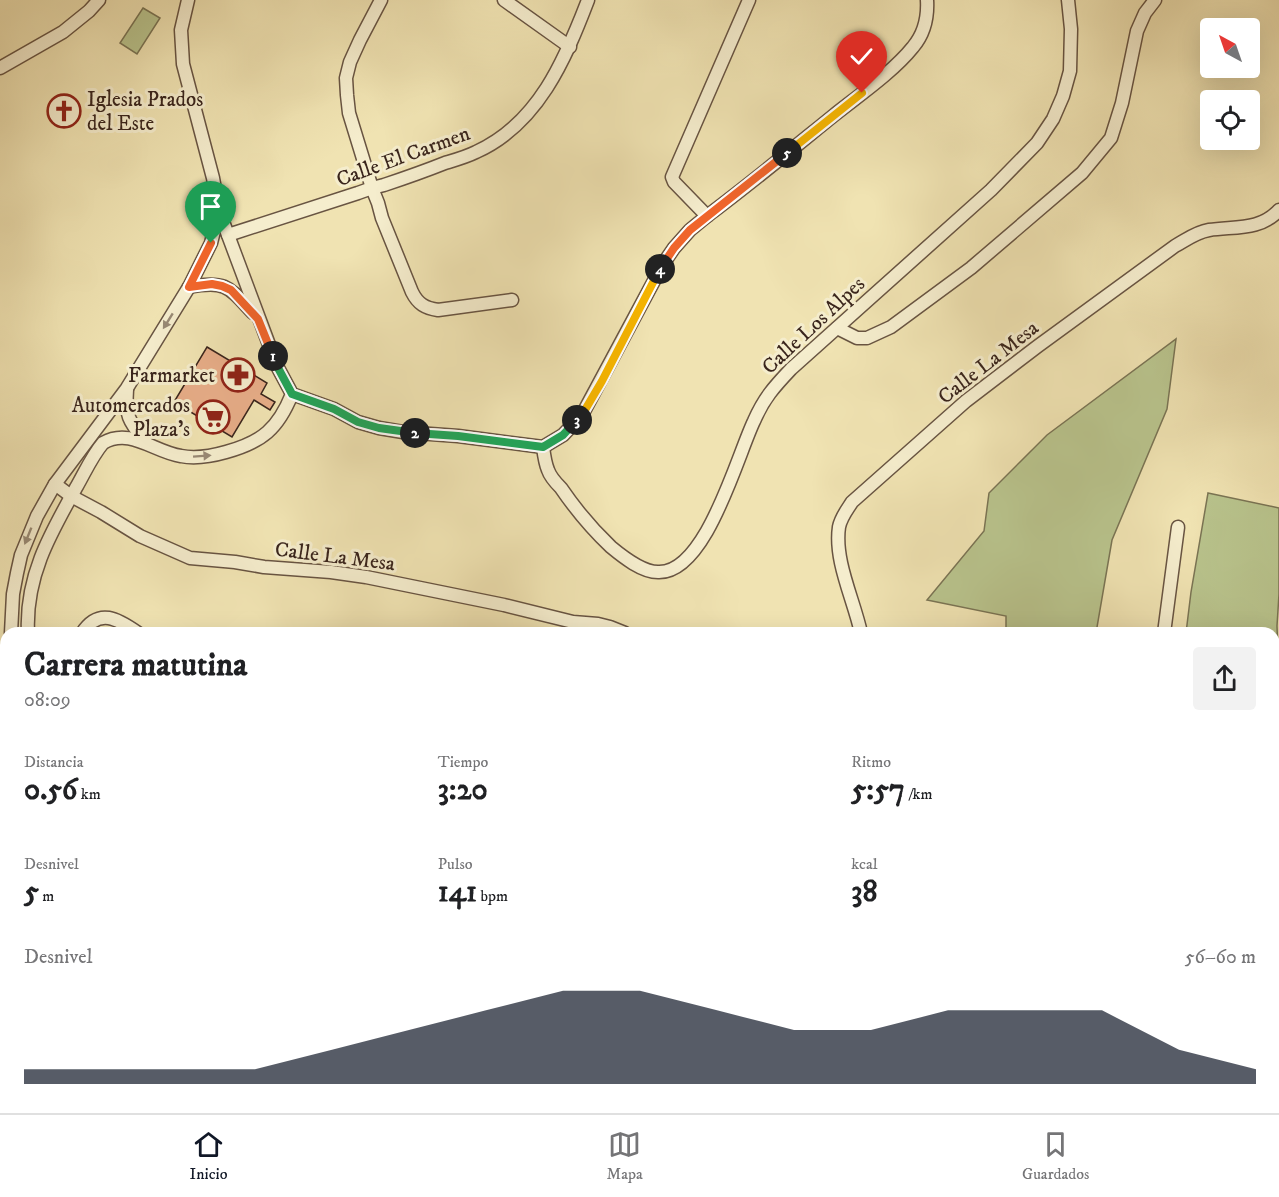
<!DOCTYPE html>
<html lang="es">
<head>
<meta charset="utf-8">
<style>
  :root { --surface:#fff; --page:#f2f2f2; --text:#202124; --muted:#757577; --line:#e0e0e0; --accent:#111827 }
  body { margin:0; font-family:"IM FELL DW Pica",serif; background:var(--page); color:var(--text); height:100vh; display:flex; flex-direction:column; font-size:22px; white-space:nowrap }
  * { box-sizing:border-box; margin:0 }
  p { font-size:20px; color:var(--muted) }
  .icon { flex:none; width:33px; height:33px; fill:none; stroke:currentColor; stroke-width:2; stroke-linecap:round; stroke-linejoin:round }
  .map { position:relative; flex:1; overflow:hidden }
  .panel { position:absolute; left:0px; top:627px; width:1280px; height:486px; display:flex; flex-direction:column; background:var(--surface); border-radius:18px 18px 0 0; box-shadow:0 6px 24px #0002 }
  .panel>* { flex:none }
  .needle { width:39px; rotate:320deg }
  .tools { position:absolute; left:1200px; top:18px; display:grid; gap:12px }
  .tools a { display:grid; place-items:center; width:60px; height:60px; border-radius:6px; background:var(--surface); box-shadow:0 6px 24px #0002; font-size:30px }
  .pin { position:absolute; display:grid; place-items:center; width:51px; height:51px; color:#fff; margin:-62px -26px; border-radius:50% 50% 50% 0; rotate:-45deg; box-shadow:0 0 6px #0007 }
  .pin .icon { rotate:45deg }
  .km { position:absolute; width:30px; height:30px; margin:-15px; border-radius:50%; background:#222; color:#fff; font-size:16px; line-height:30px; text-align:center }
  .round { display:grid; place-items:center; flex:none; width:63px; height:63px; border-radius:6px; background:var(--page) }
  .overview { display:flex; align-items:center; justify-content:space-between; height:102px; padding:0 24px }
  h1 { font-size:33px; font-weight:800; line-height:45px }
  .stats { display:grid; grid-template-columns:repeat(3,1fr); gap:9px; height:102px; padding:6px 24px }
  .stats div { display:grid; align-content:center }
  .stats b { font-size:30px; font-weight:800 }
  .stats small { font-size:16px; font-weight:400 }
  .stats p { font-size:16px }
  .chart { height:168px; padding:12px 24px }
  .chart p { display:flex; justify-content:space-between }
  .chart svg { width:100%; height:108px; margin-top:6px; fill:var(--accent); opacity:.7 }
  .dock { display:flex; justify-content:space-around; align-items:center; height:84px; border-top:2px solid var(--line); background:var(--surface); font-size:16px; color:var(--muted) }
  .dock a { display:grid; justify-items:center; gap:3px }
  .dock .active { color:var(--accent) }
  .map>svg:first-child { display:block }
</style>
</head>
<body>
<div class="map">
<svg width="1279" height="1113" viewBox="0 0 1279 1113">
  <rect width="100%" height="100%" fill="#f0e3b2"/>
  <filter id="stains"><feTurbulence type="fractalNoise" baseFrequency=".00333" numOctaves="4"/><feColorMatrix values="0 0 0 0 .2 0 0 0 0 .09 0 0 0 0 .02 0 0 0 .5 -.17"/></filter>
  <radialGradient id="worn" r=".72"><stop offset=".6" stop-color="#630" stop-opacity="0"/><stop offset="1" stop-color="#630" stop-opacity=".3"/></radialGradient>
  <g fill="#b9c48d" stroke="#7a7454" stroke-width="1.5">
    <path d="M143,8L160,18L137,54L120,43Z"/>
    <path d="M1176,339L1167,409L1112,540L1096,633H1006V616L927,600L984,531L989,493L1047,435Z"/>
    <path d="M1208,493L1279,508V594L1277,626L1279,682V777L1274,779V633H1186L1191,592Z"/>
    <path d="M1274,881L1279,884V1109L1269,1107H1274Z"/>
    <path d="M379,1107H523L521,1113H378L377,1109Z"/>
  </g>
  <path fill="#e7ad88" stroke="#3a251c" stroke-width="1.5" d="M207,347L267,383L261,394L275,402L270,410L254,400L232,437L174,402Z"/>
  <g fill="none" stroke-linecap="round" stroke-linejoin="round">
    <g stroke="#685442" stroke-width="15">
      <g id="street">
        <path d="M381,0L360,40L350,62L346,78L347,95L349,113L372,188L378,203L382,218L412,292C418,304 425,308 438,310L512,300"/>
        <path d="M504,0L570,47"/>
        <path d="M0,68L63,32L89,11L99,0"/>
        <path d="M707,216L674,182L672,177L749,0"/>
        <path d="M228,235L358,193L372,188L384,185C405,178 425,171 445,163C455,160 466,157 476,152C538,124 565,60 588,0"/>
        <path d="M189,287C226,280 229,287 253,313"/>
        <path d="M837,328L857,338H867L891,327L971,268L1082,173L1111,138L1122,103L1137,31L1145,13L1155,0"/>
        <path d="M127,389C125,417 129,421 146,443"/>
        <path d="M292,394L334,409L358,422L379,428L403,432L458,436L543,447L563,435L582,415L663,264L674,248L690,230L707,216C750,184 791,150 833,116C858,96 893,72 913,47C924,34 928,17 927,0"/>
        <path d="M543,447C544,455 545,463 548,470C550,476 556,483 561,488C576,510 592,529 611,547C623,557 642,572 658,572C706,574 737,456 754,421C764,398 774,387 791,369L991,190L1037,143L1053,119L1063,96L1070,71L1071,29L1068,0"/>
        <path d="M55,484L71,496L101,512L140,536L190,558L235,562L264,567L331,572L366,577L504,605L573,622L598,624L610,627L625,633"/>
        <path d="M11,633L13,594L17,573L21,555L37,516L55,484L127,388L189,287L211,243L219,211"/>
        <path d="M28,633C25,577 50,534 77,486C85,472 92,456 103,443C130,427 154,452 181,456C196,459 212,456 226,452C262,442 278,429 292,394L277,366L219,211L213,178L183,64L181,30L188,0"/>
        <path d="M82,633C99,607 118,619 138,633"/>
        <path d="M861,633C854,600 834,561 839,527C841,517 847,510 852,502L966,401L1038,346L1175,246C1186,240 1196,232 1209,230C1234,226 1260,231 1279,210"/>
        <path d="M1164,633L1178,527"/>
        <path d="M0,922L6,915"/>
        <path d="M0,972L6,977"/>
        <path d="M0,1048L6,1046"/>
        <path d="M0,1064L6,1062"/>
        <path d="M177,1107L191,1113"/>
        <path d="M212,1107L226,1113"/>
        <path d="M823,1107L824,1113"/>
        <path d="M1056,1107L1057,1113"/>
        <path d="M1163,1107L1164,1113"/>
        <path d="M318,1113L330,1107"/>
        <path d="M348,1113L358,1107"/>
        <path d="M529,1113L531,1107"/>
        <path d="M634,1113L636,1107"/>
        <path d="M678,1113L725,1107"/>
      </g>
    </g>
    <use href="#street" stroke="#f5edcd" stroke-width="12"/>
  </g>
  <defs><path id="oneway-solid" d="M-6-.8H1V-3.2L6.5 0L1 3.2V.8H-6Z" transform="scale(1.5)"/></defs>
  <g fill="#988974">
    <use href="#oneway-solid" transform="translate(168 321) rotate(122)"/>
    <use href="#oneway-solid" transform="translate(202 456) rotate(-4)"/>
    <use href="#oneway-solid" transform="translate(28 536) rotate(112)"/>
  </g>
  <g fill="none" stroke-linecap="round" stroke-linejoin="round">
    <g stroke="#fff" stroke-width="12">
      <path id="split-1" d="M211,243L189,287L212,284L222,286L231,290L258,319L273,356"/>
    </g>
    <g stroke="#fff" stroke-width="12">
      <path id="split-2" d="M273,356L277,366L292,394L334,409L358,422L379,428L415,433"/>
    </g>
    <g stroke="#fff" stroke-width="12">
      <path id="split-3" d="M415,433L458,436L543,447L563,435L577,420"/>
    </g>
    <g stroke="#fff" stroke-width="12">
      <path id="split-4" d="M577,420L582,415L602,381L660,269"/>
    </g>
    <g stroke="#fff" stroke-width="12">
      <path id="split-5" d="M660,269L674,248L690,230L787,153"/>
    </g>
    <g stroke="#fff" stroke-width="12">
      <path id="split-6" d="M787,153L862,93"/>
    </g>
    <use href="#split-1" stroke="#f0652b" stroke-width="8"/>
    <use href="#split-2" stroke="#22a559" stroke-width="8"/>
    <use href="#split-3" stroke="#22a559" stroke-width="8"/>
    <use href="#split-4" stroke="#f5b400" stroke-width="8"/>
    <use href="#split-5" stroke="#f0652b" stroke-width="8"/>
    <use href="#split-6" stroke="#f5b400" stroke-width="8"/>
  </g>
  <defs>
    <g id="church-ring" transform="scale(1.725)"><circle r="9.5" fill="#f5edcd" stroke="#8f2418" stroke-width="1.5"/><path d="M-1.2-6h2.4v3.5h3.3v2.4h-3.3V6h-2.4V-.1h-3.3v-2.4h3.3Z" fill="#8f2418"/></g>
    <g id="pharmacy-ring" transform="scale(1.725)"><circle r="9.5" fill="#f5edcd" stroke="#8f2418" stroke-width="1.5"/><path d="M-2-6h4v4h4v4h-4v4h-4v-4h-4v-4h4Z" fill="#8f2418"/></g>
    <g id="supermarket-ring" transform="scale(1.725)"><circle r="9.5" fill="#f5edcd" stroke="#8f2418" stroke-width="1.5"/><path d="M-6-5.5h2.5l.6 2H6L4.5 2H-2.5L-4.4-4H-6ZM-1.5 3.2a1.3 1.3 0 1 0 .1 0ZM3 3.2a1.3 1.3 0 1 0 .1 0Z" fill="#8f2418"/></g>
  </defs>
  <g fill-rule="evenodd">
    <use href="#church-ring" x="64" y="111"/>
    <use href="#pharmacy-ring" x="238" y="375"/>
    <use href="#supermarket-ring" x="213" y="417"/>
  </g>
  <g text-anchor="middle" stroke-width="6" stroke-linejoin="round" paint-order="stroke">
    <g font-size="21" fill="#3a251c" stroke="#f5edcd" text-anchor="end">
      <text x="87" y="106" text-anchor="start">Iglesia Prados<tspan x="87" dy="24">del Este</tspan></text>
      <text x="215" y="382">Farmarket</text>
      <text x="190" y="412">Automercados<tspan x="190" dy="24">Plaza's</tspan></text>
    </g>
    <g font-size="21" fill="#3a251c" stroke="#f5edcd">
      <text transform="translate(403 156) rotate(-20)" y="7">Calle El Carmen</text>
      <text transform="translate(813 325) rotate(-43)" y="7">Calle Los Alpes</text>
      <text transform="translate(988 362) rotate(-38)" y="7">Calle La Mesa</text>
      <text transform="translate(335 556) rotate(7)" y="7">Calle La Mesa</text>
    </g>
  </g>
  <rect width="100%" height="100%" filter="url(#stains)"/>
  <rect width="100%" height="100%" fill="url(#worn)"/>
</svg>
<div class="tools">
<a><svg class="needle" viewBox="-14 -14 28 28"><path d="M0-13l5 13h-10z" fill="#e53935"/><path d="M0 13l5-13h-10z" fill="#757577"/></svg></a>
<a><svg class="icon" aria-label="locate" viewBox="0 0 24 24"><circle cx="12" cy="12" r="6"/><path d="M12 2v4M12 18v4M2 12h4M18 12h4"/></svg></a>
</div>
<div class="pin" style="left:211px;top:243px;background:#1e9e55"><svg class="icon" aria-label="arrive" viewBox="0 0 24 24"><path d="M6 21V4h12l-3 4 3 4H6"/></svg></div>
<div class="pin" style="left:862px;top:93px;background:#d93025"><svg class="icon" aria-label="check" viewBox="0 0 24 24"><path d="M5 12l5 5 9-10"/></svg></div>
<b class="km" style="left:273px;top:356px">1</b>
<b class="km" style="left:415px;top:433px">2</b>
<b class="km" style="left:577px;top:420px">3</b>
<b class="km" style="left:660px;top:269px">4</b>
<b class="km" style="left:787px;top:153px">5</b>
<section class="panel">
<div class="overview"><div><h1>Carrera matutina</h1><p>08:09</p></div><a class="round"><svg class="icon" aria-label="share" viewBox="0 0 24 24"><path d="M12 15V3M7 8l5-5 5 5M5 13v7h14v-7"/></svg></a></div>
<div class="stats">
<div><p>Distancia</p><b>0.56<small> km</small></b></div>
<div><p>Tiempo</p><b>3:20</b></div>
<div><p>Ritmo</p><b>5:57<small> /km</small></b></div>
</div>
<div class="stats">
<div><p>Desnivel</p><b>5<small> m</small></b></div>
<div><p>Pulso</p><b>141<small> bpm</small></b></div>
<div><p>kcal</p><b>38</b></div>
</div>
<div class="chart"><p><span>Desnivel</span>56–60 m</p>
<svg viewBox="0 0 160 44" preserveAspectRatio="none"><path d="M0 44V38L10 38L20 38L30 38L40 30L50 22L60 14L70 6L80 6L90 14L100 22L110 22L120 14L130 14L140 14L150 30L160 38V44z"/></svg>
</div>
</section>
</div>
<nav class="dock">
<a class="active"><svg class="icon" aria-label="home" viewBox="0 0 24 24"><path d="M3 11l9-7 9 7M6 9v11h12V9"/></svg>Inicio</a>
<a><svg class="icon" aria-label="map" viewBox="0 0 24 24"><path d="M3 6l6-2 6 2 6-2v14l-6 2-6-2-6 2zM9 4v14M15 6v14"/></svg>Mapa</a>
<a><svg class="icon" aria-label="saved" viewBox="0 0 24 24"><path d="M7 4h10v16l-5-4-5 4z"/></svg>Guardados</a>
</nav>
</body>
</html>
